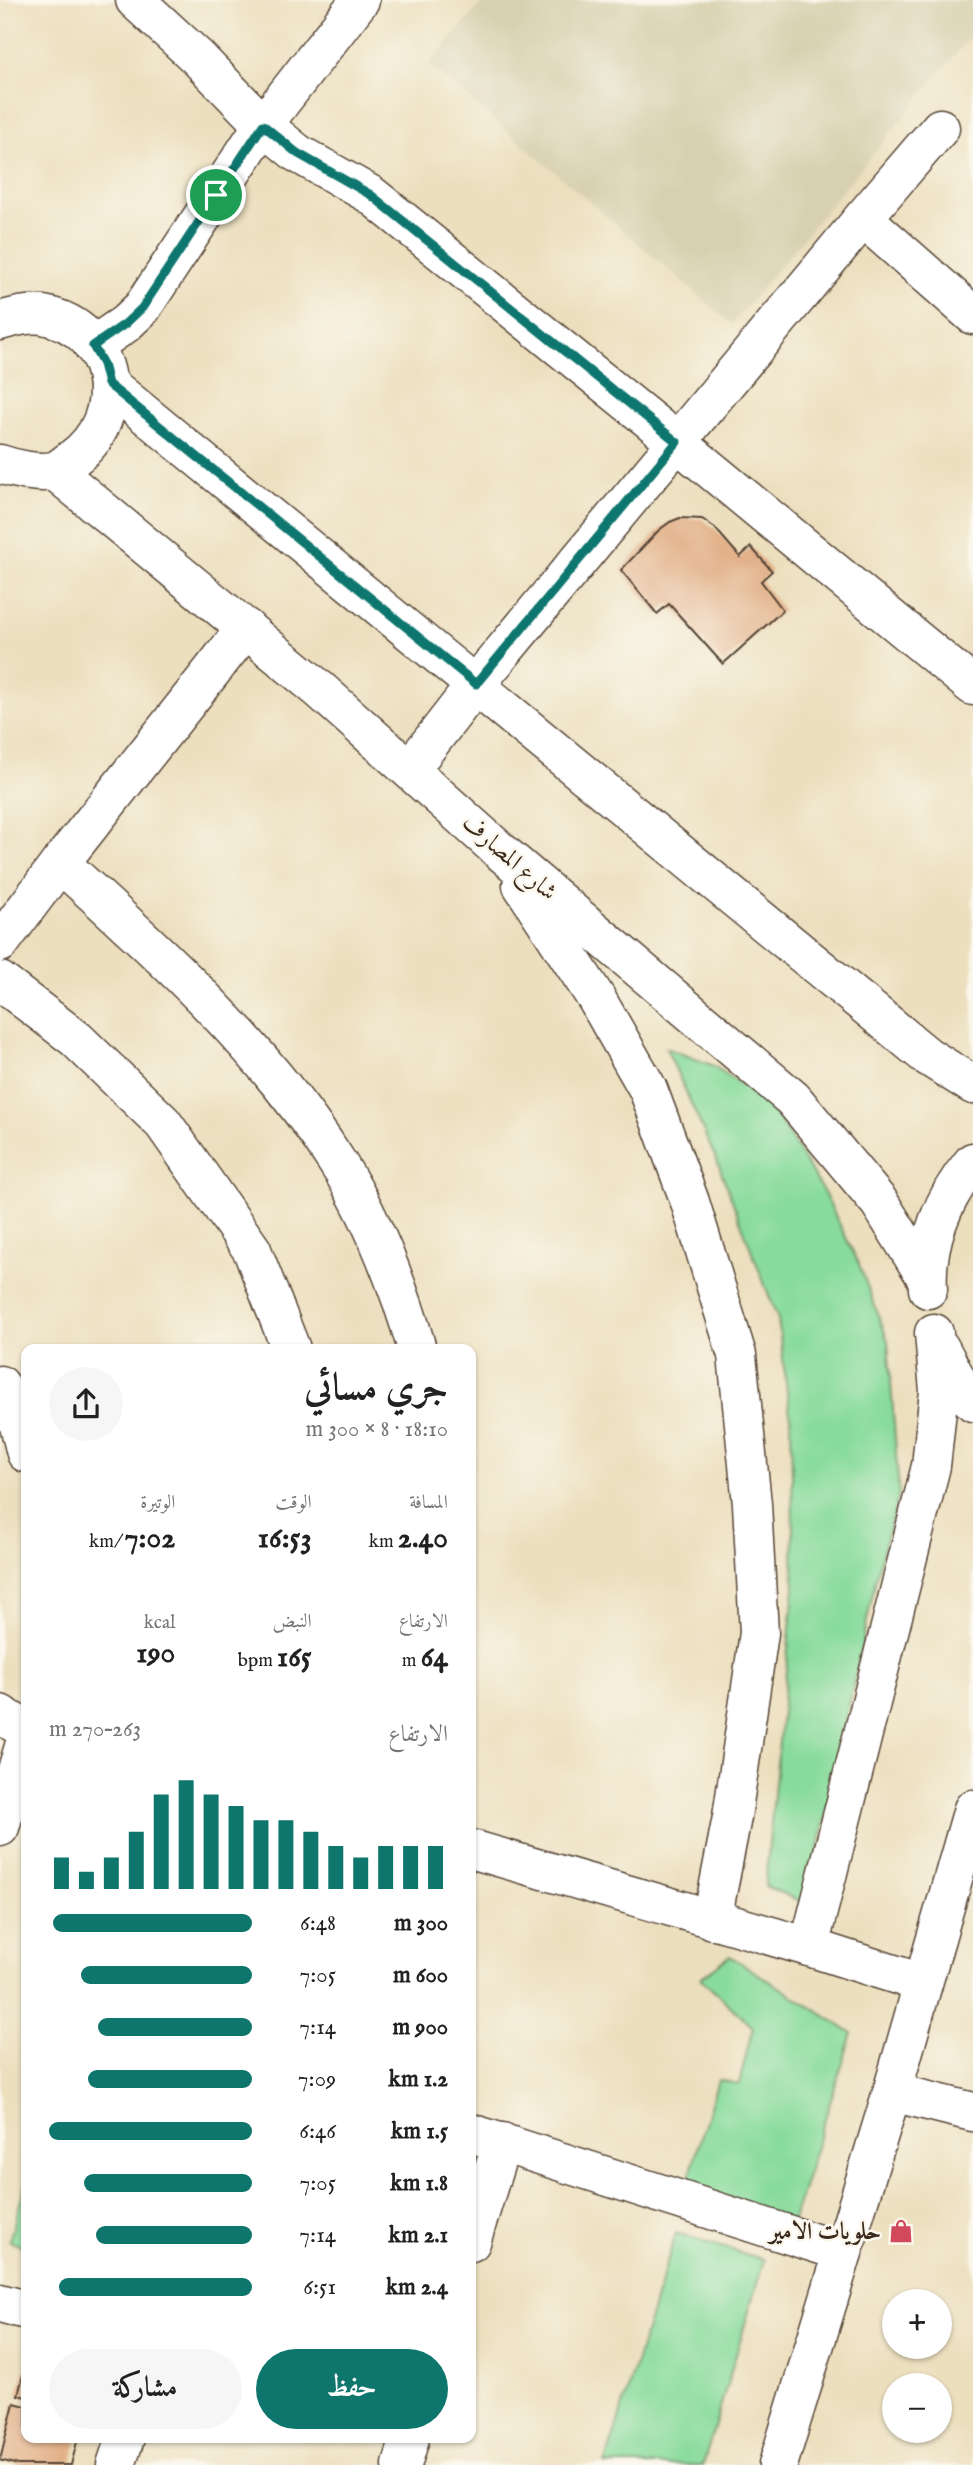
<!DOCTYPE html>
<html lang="ar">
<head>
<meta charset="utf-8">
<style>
  :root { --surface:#fff; --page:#f6f6f6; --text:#222; --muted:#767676; --accent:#0f766e }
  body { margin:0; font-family:"IM FELL English",Amiri,serif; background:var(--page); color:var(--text); direction:rtl; height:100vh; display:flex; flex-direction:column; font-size:26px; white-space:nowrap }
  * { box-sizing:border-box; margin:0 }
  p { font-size:23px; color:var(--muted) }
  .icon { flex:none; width:38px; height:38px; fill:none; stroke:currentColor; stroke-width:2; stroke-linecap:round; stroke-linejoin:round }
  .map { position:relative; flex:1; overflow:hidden; direction:ltr }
  .panel { position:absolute; left:21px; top:1344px; width:455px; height:1099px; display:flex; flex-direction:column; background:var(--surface); border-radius:14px; box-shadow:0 2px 5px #0004; direction:rtl }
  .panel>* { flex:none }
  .tools { position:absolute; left:882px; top:2289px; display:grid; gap:14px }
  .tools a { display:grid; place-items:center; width:70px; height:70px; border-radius:50%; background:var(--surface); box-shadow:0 2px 5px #0004; font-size:35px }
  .pin { position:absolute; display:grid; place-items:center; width:60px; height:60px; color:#fff; margin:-30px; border:4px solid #fff; border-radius:50%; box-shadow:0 2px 7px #0007 }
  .round { display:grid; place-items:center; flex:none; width:74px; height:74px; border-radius:37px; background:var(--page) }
  .headline { display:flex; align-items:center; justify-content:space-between; height:119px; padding:0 28px }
  h1 { font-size:38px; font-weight:700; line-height:52px }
  .stats { display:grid; grid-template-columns:repeat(3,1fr); gap:10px; height:119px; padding:7px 28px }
  .stats div { display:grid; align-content:center }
  .stats b { font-size:30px; font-weight:700 }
  .stats small { font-size:19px; font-weight:400 }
  .stats p { font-size:19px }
  .chart { height:196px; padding:14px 28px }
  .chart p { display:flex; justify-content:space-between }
  .chart svg { width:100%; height:126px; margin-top:7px; stroke:var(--accent); stroke-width:6 }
  .cta { display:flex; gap:14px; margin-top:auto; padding:14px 28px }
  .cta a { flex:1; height:80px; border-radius:42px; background:var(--accent); color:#fff; font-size:28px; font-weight:700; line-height:80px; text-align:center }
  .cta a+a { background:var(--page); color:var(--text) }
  ul { padding:0 28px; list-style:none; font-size:23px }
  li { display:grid; grid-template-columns:112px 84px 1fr; align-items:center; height:52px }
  li i { height:18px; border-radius:9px; background:var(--accent) }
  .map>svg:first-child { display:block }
</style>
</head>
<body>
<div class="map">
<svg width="973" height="2465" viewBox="0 0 973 2465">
  <rect width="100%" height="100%" fill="#fbf7ec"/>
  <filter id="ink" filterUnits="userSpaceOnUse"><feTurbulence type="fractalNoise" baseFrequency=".0143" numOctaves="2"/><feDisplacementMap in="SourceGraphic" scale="14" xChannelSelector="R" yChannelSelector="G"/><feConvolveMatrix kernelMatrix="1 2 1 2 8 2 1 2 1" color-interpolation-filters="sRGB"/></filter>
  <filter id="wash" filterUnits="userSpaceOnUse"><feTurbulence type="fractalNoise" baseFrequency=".00686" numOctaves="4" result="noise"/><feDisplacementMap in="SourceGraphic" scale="28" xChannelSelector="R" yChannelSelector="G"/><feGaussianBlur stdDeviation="1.57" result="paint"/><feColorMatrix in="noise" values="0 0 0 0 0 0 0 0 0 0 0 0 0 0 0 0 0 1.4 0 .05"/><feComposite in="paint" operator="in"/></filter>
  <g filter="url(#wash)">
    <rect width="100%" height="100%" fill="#ecdfbe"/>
    <path fill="#d8d1b1" d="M484,0H973V33L732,324L429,64Z"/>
    <g fill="#88db9c" stroke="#62825d" stroke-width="2">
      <path d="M666,1048L714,1066L771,1106L824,1193L858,1262L888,1341L899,1494L878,1569L807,1904L765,1886L794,1588L791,1422L778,1319L717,1161Z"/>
      <path d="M730,1956L852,2033L792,2223L686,2188L718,2080L739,2084L753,2027L700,1978Z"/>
      <path d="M26,2183V2248L9,2241Z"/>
      <path d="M676,2233L764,2260L703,2465H605Z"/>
    </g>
    <g id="blocks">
      <g fill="#e2b189">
        <path d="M680,518L702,519L715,528L740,557L751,547L772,571L761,581L783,610L723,664L669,604L657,614L621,570L659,530L670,522Z"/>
        <path d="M25,2368H26V2397L18,2395Z"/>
        <path d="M14,2403L26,2406V2438H78L71,2465H18L0,2460Z"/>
      </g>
    </g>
  </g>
  <g filter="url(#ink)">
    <use href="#blocks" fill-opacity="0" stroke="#564536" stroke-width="2"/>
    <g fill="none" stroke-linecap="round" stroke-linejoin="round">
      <g stroke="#564536" stroke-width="41">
        <g id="minor">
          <path d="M135,0L197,57L263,125L297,153L371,195L677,442L973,686"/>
          <path d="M863,218L973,315"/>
          <path d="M0,321C14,317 28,313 43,315C116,328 130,418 72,459C66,463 59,470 53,471C38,474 14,469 0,464"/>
          <path d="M93,346L125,324L142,308L263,125L360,0"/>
          <path d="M108,384L927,1056L973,1085"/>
          <path d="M55,471L320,690L500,851L793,1099L879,1202L927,1279"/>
          <path d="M410,769L476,684L863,218L940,128"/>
          <path d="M60,863C160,954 261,1044 335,1159C373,1217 398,1284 417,1349"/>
          <path d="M522,885L596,998L648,1089L690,1202L737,1355L752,1504L759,1633L732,1817L712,1920"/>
          <path d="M0,943L60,863L246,628"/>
          <path d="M0,981L76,1039L163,1123L252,1250L291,1349"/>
          <path d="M928,1289C925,1242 943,1198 973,1162"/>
          <path d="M940,1348L958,1382L973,1402"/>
          <path d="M0,1385L13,1402L26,1453"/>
          <path d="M0,1714L26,1730"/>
          <path d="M0,1827L26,1740"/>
          <path d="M471,1849L809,1947L922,1983"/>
          <path d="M809,1947L931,1466L939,1391L934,1333"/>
          <path d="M892,2092L973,2112"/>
          <path d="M471,2133L843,2252"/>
          <path d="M471,2242L502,2142"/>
          <path d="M0,2303L26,2310"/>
          <path d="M116,2465L125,2438"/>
          <path d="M402,2465L410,2438"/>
          <path d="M778,2465L892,2092L973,1809"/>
        </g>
      </g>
      <use href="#minor" stroke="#fff" stroke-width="38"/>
    </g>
  </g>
  <g fill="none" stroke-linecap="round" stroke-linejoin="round" filter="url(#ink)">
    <g stroke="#fff" stroke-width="14">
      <path id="route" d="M263,125L297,153L371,195L677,442L476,684L108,384L103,364L93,346L125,324L142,308Z"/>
    </g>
    <use href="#route" stroke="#0f766e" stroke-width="9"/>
  </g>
  <defs>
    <g id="shop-bare" transform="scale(1.89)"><path d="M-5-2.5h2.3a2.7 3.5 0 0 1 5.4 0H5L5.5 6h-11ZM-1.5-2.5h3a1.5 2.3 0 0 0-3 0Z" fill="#d1495b" stroke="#fbf7ec" stroke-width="2.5" paint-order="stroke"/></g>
  </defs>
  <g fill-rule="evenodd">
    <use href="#shop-bare" x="901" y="2231"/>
  </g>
  <g text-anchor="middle" stroke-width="5" stroke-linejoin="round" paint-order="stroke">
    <g font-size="24" fill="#3b2a1e" stroke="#fbf7ec">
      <text transform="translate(510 857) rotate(41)" y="8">شارع المصارف</text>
    </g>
    <g font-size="24" font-weight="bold" fill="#3b2a1e" stroke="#fbf7ec" text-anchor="end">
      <text x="881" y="2239">حلويات الامير</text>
    </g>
  </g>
</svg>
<div class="tools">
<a>+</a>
<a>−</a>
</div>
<div class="pin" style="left:216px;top:195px;background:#1e9e55"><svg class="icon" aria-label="arrive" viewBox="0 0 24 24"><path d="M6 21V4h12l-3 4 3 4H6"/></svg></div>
<section class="panel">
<div class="headline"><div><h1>جري مسائي</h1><p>18:10 · 8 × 300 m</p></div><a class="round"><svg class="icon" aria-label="share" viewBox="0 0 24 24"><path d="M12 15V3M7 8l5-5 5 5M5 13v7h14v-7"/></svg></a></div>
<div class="stats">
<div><p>المسافة</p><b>2.40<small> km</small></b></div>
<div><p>الوقت</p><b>16:53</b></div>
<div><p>الوتيرة</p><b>7:02<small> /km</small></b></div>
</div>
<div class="stats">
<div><p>الارتفاع</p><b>64<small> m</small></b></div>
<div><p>النبض</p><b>165<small> bpm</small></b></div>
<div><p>kcal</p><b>190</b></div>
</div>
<div class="chart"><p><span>الارتفاع</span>263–270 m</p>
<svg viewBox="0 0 160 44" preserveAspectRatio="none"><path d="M5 44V33M15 44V38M25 44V33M35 44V24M45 44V11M55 44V6M65 44V11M75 44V15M85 44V20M95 44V20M105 44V24M115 44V29M125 44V33M135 44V29M145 44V29M155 44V29"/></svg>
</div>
<ul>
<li><b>300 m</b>6:48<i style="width:98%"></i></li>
<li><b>600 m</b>7:05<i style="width:84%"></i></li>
<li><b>900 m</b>7:14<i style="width:76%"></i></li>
<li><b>1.2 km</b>7:09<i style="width:81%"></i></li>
<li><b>1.5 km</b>6:46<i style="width:100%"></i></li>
<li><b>1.8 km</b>7:05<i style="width:83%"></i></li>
<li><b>2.1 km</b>7:14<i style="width:77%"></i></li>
<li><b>2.4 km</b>6:51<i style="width:95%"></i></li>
</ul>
<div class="cta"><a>حفظ</a><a>مشاركة</a></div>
</section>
</div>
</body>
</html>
